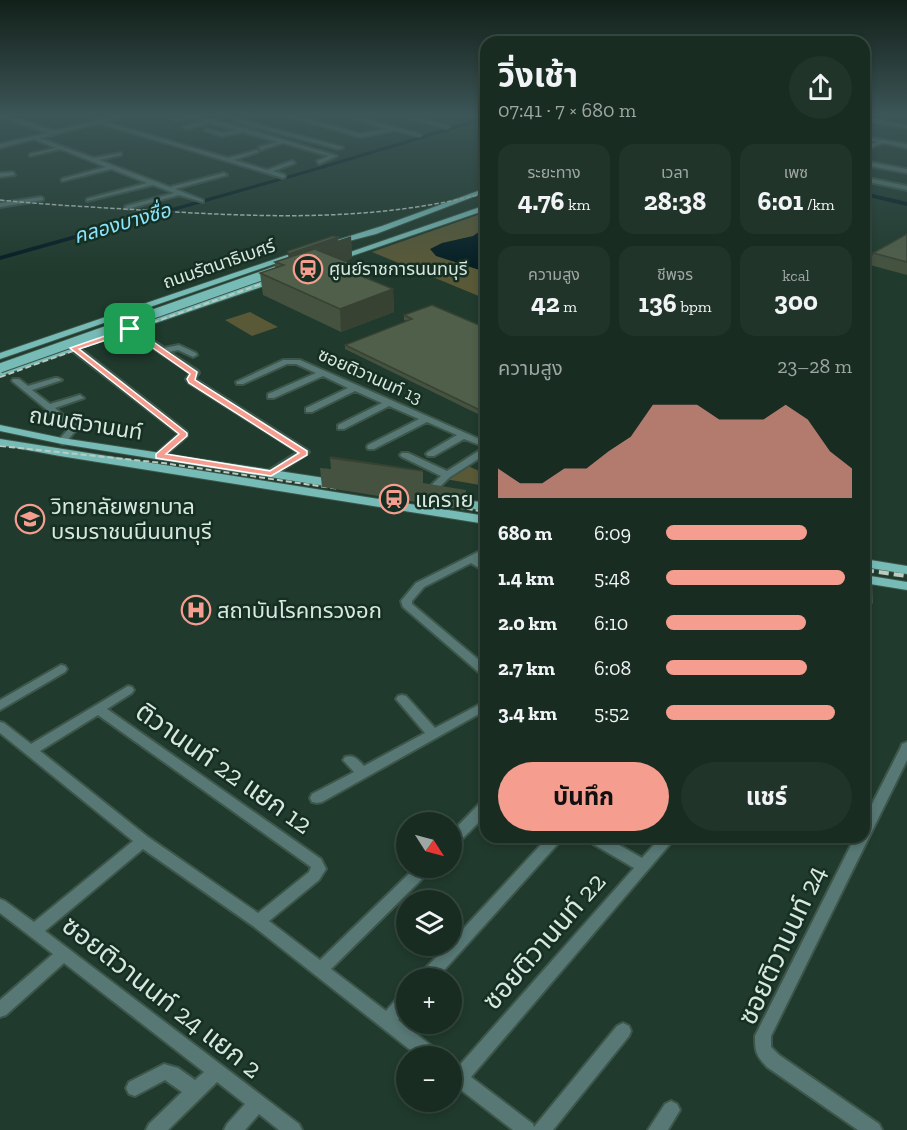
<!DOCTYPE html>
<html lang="th">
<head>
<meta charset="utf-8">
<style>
  :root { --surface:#182c22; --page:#21342a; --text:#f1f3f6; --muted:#9fa7a5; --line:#364840; --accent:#f59d8f }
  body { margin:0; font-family:"Zilla Slab","Noto Sans Thai",serif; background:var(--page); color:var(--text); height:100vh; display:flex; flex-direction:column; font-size:22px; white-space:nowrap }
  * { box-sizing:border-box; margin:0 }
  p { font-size:20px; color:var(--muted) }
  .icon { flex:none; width:33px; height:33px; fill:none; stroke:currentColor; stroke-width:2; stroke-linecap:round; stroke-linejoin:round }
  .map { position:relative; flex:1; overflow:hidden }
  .panel { position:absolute; left:480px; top:36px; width:390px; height:807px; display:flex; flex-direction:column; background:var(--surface); border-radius:18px; box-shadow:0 3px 9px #0003,0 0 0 2px var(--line) }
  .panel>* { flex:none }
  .needle { width:39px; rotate:126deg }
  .buttons { position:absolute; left:396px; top:812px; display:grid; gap:12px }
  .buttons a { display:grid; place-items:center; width:66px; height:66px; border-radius:50%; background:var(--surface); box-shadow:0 3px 9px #0003,0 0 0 2px var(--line); font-size:30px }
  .pin { position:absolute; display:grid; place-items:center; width:51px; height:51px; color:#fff; margin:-26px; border-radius:12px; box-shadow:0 3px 9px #0006 }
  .round { display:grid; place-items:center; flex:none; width:63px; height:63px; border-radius:32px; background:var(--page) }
  .headline { display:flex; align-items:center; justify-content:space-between; height:102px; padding:0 18px }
  h1 { font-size:33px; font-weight:700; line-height:45px }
  .figures { display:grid; grid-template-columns:repeat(3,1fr); gap:9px; height:102px; padding:6px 18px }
  .figures div { display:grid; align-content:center; border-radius:15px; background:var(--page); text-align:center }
  .figures b { font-size:26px; font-weight:700 }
  .figures small { font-size:16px; font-weight:400 }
  .figures p { font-size:16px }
  .chart { height:168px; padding:12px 18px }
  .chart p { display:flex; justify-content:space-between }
  .chart svg { width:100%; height:108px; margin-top:6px; fill:var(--accent); opacity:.7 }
  .button { display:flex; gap:12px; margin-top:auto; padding:12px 18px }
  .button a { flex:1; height:69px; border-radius:36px; background:var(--accent); color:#111; font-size:24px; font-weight:700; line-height:69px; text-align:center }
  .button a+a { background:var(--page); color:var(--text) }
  ul { padding:0 18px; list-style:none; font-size:20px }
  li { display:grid; grid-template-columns:96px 72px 1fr; align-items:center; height:45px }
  li i { height:15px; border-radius:8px; background:var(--accent) }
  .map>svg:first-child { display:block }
</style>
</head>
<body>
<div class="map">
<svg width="907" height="1130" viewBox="0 0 907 1130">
  <rect width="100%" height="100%" fill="#203a2d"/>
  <g fill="#595937">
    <path d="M486,212V299L372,252Z"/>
    <path d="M250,312L278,327L252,336L225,320Z"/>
    <path d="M468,466L486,474V486L445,479Z"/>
  </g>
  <path fill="#041d23" d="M486,227V272L436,256L430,249L442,243L473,236Z"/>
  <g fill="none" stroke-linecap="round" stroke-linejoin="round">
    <g fill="#041d23" fill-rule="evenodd">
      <path d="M486,116V120L308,173L0,260V256L304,171Z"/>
      <path d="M864,192L907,202V206L864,196Z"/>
    </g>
    <g stroke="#3d5649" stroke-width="4">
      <g id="minor">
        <path d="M2,115L55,131L120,115H129L104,122L228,158L258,150V152L234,160L267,170L292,161L295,163L273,171L285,175V177L283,178L99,123L39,138L94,158L121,153V155L99,160L170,187L224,173L227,175L175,189L203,200V202L179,195L128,209L125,207L126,206L174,193L153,185L87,201V199L147,183L111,169L62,181V179L106,167L60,149L30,156V154L56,148L34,139L0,148V144L49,133L2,117Z"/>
        <path d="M160,115L176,118L194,115L247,129L337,156L319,164L317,161L329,156L283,143L261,150L259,147L278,142L243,132L222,136L204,130L206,129L222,133L237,130L209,123L186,129L184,127L204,121L191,117L176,120Z"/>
        <path d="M284,115H292L360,134L389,129L341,115H349L421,135L419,136L395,130L360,137Z"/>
        <path d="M397,115H406L449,127L447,128Z"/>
        <path d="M864,118L907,126V128L864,120Z"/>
        <path d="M236,119L342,147L343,148L338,149L234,121Z"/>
        <path d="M864,137L907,144V148L883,143L864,150V146L878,142L864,139Z"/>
        <path d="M864,161L907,169V173L864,165Z"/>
        <path d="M13,172L15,175L0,177V173Z"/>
        <path d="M864,177L907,186V190L864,181Z"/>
        <path d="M41,197L43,198V200L0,207V203Z"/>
        <path d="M128,327H134L164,348L179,345L196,353L197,355L193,357L178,350L169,352L198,371L199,373L195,379L307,450L309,452L307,454L274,475H268L266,473L268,471L298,452L189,383L186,379L190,373L128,331Z"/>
        <path d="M71,346H77L187,432V436L162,458H156L154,456L156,454L179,434L71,350Z"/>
        <path d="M283,360H300L486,442V454L450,477L429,497H423L421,495L423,493L441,476L402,457L400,455L402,453H408L447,471L485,447L464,439L434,456H428L426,454L428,452L457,435L427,422L374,449H368L367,447L368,445L419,419L389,406L344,429H338V425L382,403L355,391L312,412H306V408L348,388L323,376L274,398H268V394L316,373L296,364H287L243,384H237L236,382Z"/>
        <path d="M55,378H58L62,380L32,390L50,404L80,395L84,398L55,408L78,428L65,443L62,444L58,441L69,428L12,381L13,379H19L28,386Z"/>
        <path d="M486,548V555L479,559L486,564V572L471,563L424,587L412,601V604L486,666V676L482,675L403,607L401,601L416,583Z"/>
        <path d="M864,576L869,577L870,579L871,602L868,609L864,610Z"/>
        <path d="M61,665L65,666L67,669L65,672L0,710V700Z"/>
        <path d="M128,686L132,687L134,690L132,693L107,709L321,859L326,869L319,880L269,921L320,960L416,867H432L430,871L331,969L386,1011L400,995L406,993V1011L398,1020L437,1050L439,1056H418L253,926L143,849L45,931L299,1124L302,1130H279L259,1114L245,1130H224L227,1124L245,1104L217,1082L168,1130H146L149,1124L182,1092L165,1080L135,1096L129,1094L126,1088L129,1082L164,1064L178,1068L195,1080L204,1072L64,963L6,1015L0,1017V1000L53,954L0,913V899L5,901L34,922L133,841L0,733V722L4,723L31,744ZM98,715L311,867L309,872L258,913L148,837L40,751Z"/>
        <path d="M402,695L406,696L435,728L486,701V710L322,802L317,803L312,802L310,798L312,794L354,772L343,760L345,757C354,754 358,760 364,766L425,733L396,699L398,696Z"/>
        <path d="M907,742V760L771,1036V1047L779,1055L879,1124L882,1130H858L767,1067C756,1055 755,1052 755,1036L855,837H864V820L901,747L902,744Z"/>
        <path d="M486,801V815L457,844L452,845V832L481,802Z"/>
        <path d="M548,837H564L437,978H419L421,973L448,945H452V941Z"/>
        <path d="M586,837H605L642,858L661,837H676L471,1077L533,1124L534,1127L617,1026L623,1023L629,1026L631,1031L629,1036L553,1130H513L452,1083V1065L458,1067L634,868L588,841Z"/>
        <path d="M671,1101L677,1104L680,1110L668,1130H648L665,1104Z"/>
      </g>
    </g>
    <g stroke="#3d5649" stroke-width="2">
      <g id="major">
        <path d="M486,188V192L376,234L322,248L318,246L382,226Z"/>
        <path d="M486,205V210L340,260L333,258Z"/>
        <path d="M290,254L297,256L0,359V353Z"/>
        <path d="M279,275L283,278L282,280L0,376V370Z"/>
        <path d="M0,425L62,438L338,480L344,484L338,488L62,444L0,431Z"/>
        <path d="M0,439L486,516V524L60,456L0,445Z"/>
        <path d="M449,497L486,503V511L445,504L443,501L445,498Z"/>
        <path d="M864,559L907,566V574L864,567Z"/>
        <path d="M864,575L907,582V590L864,583Z"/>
      </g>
    </g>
    <use href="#minor" fill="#577875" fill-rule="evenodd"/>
    <use href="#major" fill="#76bbb6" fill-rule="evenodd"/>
    <path stroke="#bacbc2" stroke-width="1.5" stroke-dasharray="4.5 2" stroke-linecap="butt" d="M0,200C47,205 94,207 141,210C260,217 369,223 486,193"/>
    <g stroke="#bacbc2" stroke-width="2" stroke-dasharray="6 3" stroke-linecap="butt">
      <path d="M0,377L278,278"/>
      <path d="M0,446L163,463L339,489"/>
      <path d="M449,506L486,512"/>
    </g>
    <path stroke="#bacbc2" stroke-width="4" stroke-dasharray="10 5" stroke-linecap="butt" d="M864,570L907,576"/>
    <g stroke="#3d5649" stroke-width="11" stroke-linecap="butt">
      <path id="major-bridge" d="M0,368L278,270"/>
    </g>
    <use href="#major-bridge" stroke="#76bbb6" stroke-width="9"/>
  </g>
  <g fill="#45523f">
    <path d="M907,234V275L870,265L873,253Z"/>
    <path d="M351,237L352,258L345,261L370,271V280L393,289L394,312L341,332L263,295L260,273L275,268V262Z"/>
    <path d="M404,315L486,328V418L345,349V345L407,321L404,320Z"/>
    <path d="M330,458L423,471V483L466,490V510L322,487L320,468L331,469Z"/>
  </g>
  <g fill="#384233">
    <path d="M338,237V242L351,237L352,258L319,271L290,269L288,254Z"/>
    <path d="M370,271L371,293L359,275Z"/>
    <path d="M393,289L394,312L341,332L340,309Z"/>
  </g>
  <g fill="#505f49" stroke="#384233" stroke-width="1.5">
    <path d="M907,234V262L873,253Z"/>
    <path d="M333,236L338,237L288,254V251Z"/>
    <path d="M351,237L317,250L370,271L359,275L393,289L340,309L260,273L284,265L275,262Z"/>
    <path d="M432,305L486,328V413L345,345L412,319L404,315Z"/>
    <path d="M331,457L423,471L330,458Z"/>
  </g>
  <linearGradient id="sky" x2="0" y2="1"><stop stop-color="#122019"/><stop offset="0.42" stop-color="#3c5557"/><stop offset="1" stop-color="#3c5557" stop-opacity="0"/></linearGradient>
  <rect width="907" height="273" fill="url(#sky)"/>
  <path fill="#f59d8f" stroke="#fff" stroke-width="1.5" fill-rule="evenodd" d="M128,328H133L197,372L195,380L307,451V455L271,476L156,458V454L179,434L70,348ZM130,332L190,374L187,379L189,383L299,453L270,471L166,454L187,436V433L79,349Z"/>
  <defs>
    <g id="station-ring" transform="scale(1.5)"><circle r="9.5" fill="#162f23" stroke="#f59d8f" stroke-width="1.5"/><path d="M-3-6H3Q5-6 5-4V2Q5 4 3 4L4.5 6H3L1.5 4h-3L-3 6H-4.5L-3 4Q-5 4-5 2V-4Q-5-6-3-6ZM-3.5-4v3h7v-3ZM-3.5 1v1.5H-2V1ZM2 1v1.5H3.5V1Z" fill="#f59d8f"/></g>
    <g id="school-ring" transform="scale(1.5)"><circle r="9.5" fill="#162f23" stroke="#f59d8f" stroke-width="1.5"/><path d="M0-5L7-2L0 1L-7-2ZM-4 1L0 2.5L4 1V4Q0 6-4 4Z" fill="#f59d8f"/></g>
    <g id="hospital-ring" transform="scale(1.5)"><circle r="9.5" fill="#162f23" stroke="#f59d8f" stroke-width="1.5"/><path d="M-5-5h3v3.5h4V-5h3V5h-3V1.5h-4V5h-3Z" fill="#f59d8f"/></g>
  </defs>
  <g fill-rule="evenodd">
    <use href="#station-ring" x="308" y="269"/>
    <use href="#station-ring" x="394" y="499"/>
    <use href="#school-ring" x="30" y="519"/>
    <use href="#hospital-ring" x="196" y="610"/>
  </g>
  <g text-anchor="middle" stroke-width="5" stroke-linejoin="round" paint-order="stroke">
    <g font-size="18" fill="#d8e7df" stroke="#162f23">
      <text transform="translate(219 264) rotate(-19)" y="6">ถนนรัตนาธิเบศร์</text>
      <text transform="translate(370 376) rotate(24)" y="6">ซอยติวานนท์ 13</text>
    </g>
    <g font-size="18" fill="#d8e7df" stroke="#162f23" text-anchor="start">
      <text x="329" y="275">ศูนย์ราชการนนทบุรี</text>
    </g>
    <g font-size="20" font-style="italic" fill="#8ce5fc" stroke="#162f23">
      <text transform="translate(122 223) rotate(-16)" y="7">คลองบางซื่อ</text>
    </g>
    <g font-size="22" fill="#d8e7df" stroke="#162f23">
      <text transform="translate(86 423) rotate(9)" y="8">ถนนติวานนท์</text>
    </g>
    <g font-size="22" fill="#d8e7df" stroke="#162f23" text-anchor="start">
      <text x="415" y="507">แคราย</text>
      <text x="51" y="514">วิทยาลัยพยาบาล<tspan x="51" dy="25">บรมราชนนีนนทบุรี</tspan></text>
      <text x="217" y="618">สถาบันโรคทรวงอก</text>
    </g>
    <g font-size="27" fill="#d8e7df" stroke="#162f23">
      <text transform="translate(224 768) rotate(35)" y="9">ติวานนท์ 22 แยก 12</text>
      <text transform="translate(544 941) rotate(-49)" y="9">ซอยติวานนท์ 22</text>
      <text transform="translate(782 945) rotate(-65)" y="9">ซอยติวานนท์ 24</text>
      <text transform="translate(162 997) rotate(38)" y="9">ซอยติวานนท์ 24 แยก 2</text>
    </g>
  </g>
</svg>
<div class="buttons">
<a><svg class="needle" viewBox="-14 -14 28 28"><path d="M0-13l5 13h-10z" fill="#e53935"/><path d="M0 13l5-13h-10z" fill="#9fa7a5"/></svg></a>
<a><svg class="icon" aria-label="layers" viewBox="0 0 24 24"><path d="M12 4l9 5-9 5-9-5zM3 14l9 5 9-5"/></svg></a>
<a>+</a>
<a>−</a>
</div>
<div class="pin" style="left:130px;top:329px;background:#1e9e55"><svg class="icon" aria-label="arrive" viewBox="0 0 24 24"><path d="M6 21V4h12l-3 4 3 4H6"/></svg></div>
<section class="panel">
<div class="headline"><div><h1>วิ่งเช้า</h1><p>07:41 · 7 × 680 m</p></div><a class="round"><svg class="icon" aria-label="share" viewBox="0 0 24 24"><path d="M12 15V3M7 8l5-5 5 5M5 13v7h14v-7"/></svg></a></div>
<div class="figures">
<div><p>ระยะทาง</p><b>4.76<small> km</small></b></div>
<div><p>เวลา</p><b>28:38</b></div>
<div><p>เพซ</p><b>6:01<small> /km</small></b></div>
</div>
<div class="figures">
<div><p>ความสูง</p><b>42<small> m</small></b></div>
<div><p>ชีพจร</p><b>136<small> bpm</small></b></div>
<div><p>kcal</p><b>300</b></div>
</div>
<div class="chart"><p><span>ความสูง</span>23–28 m</p>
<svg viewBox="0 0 160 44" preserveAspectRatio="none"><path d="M0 44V32L10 38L20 38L30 32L40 32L50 25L60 19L70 6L80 6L90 6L100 12L110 12L120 12L130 6L140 12L150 25L160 32V44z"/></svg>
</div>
<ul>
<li><b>680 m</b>6:09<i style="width:76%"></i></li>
<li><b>1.4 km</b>5:48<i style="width:96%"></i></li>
<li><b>2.0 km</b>6:10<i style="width:75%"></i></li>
<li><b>2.7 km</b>6:08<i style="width:76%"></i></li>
<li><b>3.4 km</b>5:52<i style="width:91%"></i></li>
</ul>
<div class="button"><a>บันทึก</a><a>แชร์</a></div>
</section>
</div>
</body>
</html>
